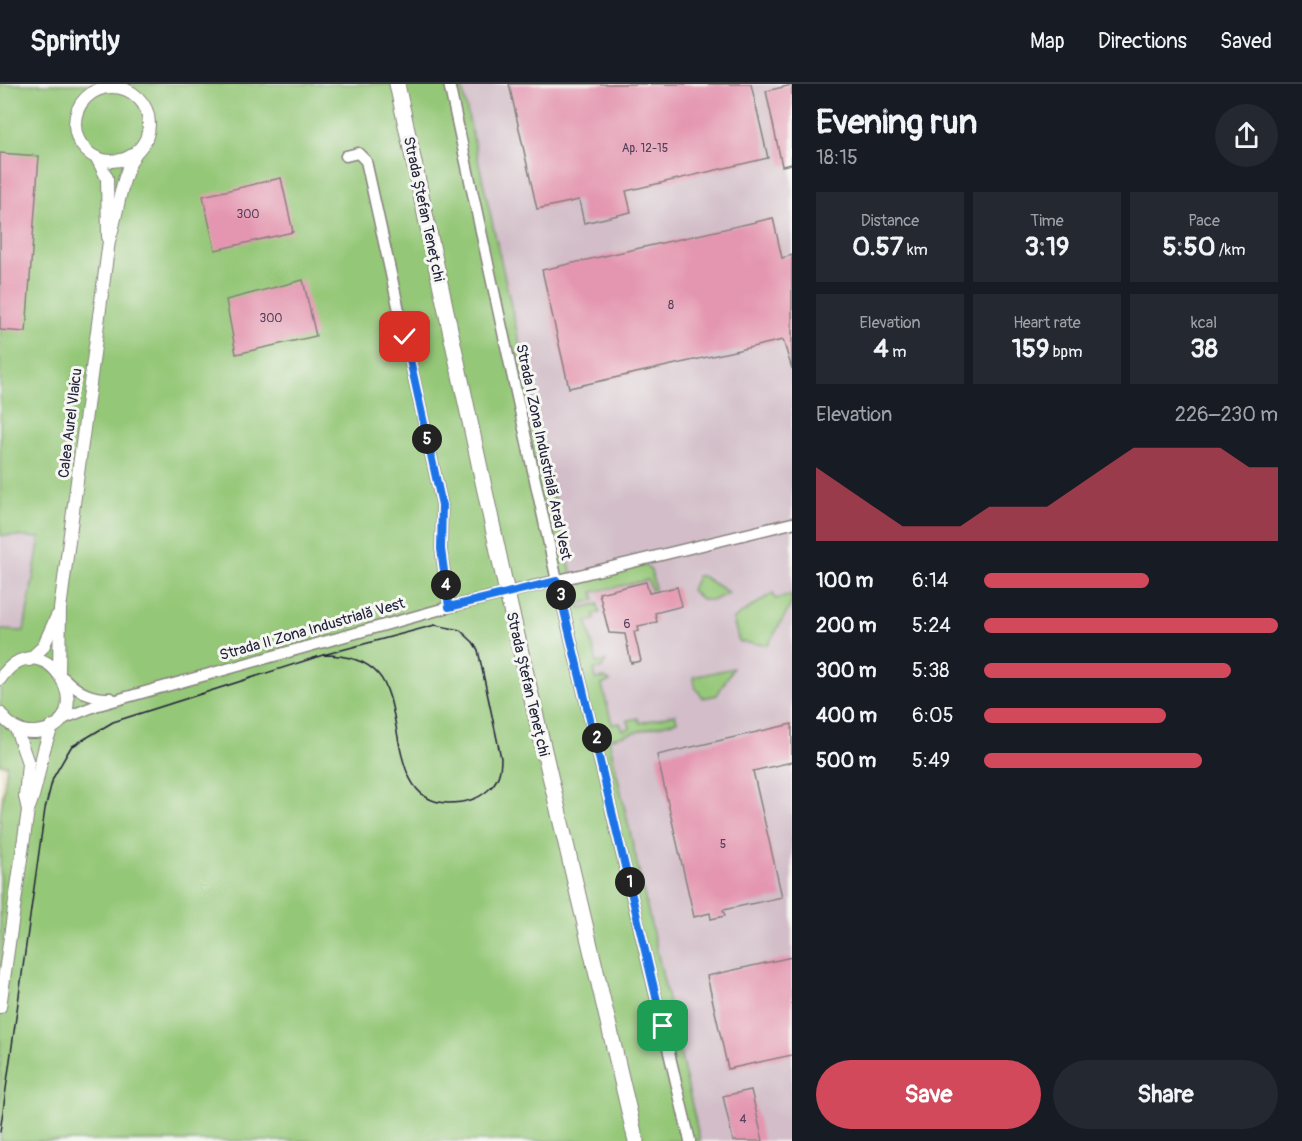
<!DOCTYPE html>
<html lang="en">
<head>
<meta charset="utf-8">
<style>
  :root { --surface:#171b24; --page:#242831; --text:#f1f3f6; --muted:#9ea1a6; --line:#363941; --accent:#d1495b }
  body { margin:0; font-family:Pangolin,sans-serif; background:var(--page); color:var(--text); height:100vh; display:flex; flex-direction:column; font-size:22px; white-space:nowrap }
  * { box-sizing:border-box; margin:0 }
  p { font-size:20px; color:var(--muted) }
  .icon { flex:none; width:33px; height:33px; fill:none; stroke:currentColor; stroke-width:2; stroke-linecap:round; stroke-linejoin:round }
  .map { position:relative; flex:1; overflow:hidden }
  .sheet { display:flex; flex-direction:column; background:var(--surface); width:510px }
  .sheet>* { flex:none }
  .pin { position:absolute; display:grid; place-items:center; width:51px; height:51px; color:#fff; margin:-26px; border-radius:12px; box-shadow:0 3px 9px #0006 }
  .km { position:absolute; width:30px; height:30px; margin:-15px; border-radius:50%; background:#222; color:#fff; font-size:16px; line-height:30px; text-align:center }
  .round { display:grid; place-items:center; flex:none; width:63px; height:63px; border-radius:32px; background:var(--page) }
  .head { display:flex; align-items:center; justify-content:space-between; height:102px; padding:0 24px }
  h1 { font-size:33px; font-weight:700; line-height:45px }
  .metrics { display:grid; grid-template-columns:repeat(3,1fr); gap:9px; height:102px; padding:6px 24px }
  .metrics div { display:grid; align-content:center; border-radius:0px; background:var(--page); text-align:center }
  .metrics b { font-size:26px; font-weight:700 }
  .metrics small { font-size:16px; font-weight:400 }
  .metrics p { font-size:16px }
  .chart { height:168px; padding:12px 24px }
  .chart p { display:flex; justify-content:space-between }
  .chart svg { width:100%; height:108px; margin-top:6px; fill:var(--accent); opacity:.7 }
  .button { display:flex; gap:12px; margin-top:auto; padding:12px 24px }
  .button a { flex:1; height:69px; border-radius:36px; background:var(--accent); color:#fff; font-size:24px; font-weight:700; line-height:69px; text-align:center }
  .button a+a { background:var(--page); color:var(--text) }
  ul { padding:0 24px; list-style:none; font-size:20px }
  li { display:grid; grid-template-columns:96px 72px 1fr; align-items:center; height:45px }
  li i { height:15px; border-radius:8px; background:var(--accent) }
  header { display:flex; align-items:center; gap:36px; box-sizing:border-box; height:84px; padding:0 30px; background:var(--surface); border-bottom:2px solid var(--line) }
  header strong { font-size:28px }
  nav { display:flex; gap:33px; margin-inline-start:auto; font-size:21px }
  main { display:flex; flex:1; min-height:0 }
  .map>svg:first-child { display:block }
</style>
</head>
<body>
<header>
<strong>Sprintly</strong>
<nav><a>Map</a><a>Directions</a><a>Saved</a></nav>
</header>
<main>
<div class="map">
<svg width="792" height="1057" viewBox="0 0 792 1057">
  <rect width="100%" height="100%" fill="#f6f6f2"/>
  <filter id="ink" filterUnits="userSpaceOnUse"><feTurbulence type="fractalNoise" baseFrequency=".0167" numOctaves="2"/><feDisplacementMap in="SourceGraphic" scale="12" xChannelSelector="R" yChannelSelector="G"/><feConvolveMatrix kernelMatrix="1 2 1 2 8 2 1 2 1" color-interpolation-filters="sRGB"/></filter>
  <filter id="wash" filterUnits="userSpaceOnUse"><feTurbulence type="fractalNoise" baseFrequency=".008" numOctaves="4" result="noise"/><feDisplacementMap in="SourceGraphic" scale="24" xChannelSelector="R" yChannelSelector="G"/><feGaussianBlur stdDeviation="1.35" result="paint"/><feColorMatrix in="noise" values="0 0 0 0 0 0 0 0 0 0 0 0 0 0 0 0 0 1.4 0 .05"/><feComposite in="paint" operator="in"/></filter>
  <g filter="url(#wash)">
    <rect width="100%" height="100%" fill="#ece0c1"/>
    <g fill="#d2bdc8">
      <path d="M461,0H792V1057H700Z"/>
      <path d="M0,451L40,453L24,548L0,546Z"/>
    </g>
    <g fill="#94c777" stroke="#5b7459" stroke-width="1.5">
      <path d="M0,0H461L573,496L644,480L651,486L655,505L651,506L648,496L593,508L595,516L579,520L580,524L598,520L600,529L594,530L595,536L587,538L597,579L606,577L601,585H594L596,595L605,594L610,597L602,601L612,640L620,639L623,646L630,644L628,636L638,634L640,639L675,630L677,637L609,655L700,1057H0V733L7,681L0,680V546L24,547L40,454L0,451Z"/>
      <path d="M697,492H702L729,509L714,516H702L691,506Z"/>
      <path d="M773,509L775,515L792,511V519L768,561L739,558L733,535Z"/>
      <path d="M733,584L717,611L703,614L695,603L693,593Z"/>
    </g>
    <g id="blocks">
      <g fill="#e496b0">
        <path d="M509,0H751L768,74L626,107L631,128L584,139L579,116L537,125Z"/>
        <path d="M792,1V80L782,82L766,7Z"/>
        <path d="M0,69L39,72L26,248L0,246Z"/>
        <path d="M281,94L293,148L215,166L203,112Z"/>
        <path d="M773,134L782,174L792,171V285L783,256L569,304L542,186Z"/>
        <path d="M303,196L316,252L236,270L226,216Z"/>
        <path d="M646,498L649,509L677,503L682,522L655,529L657,538L638,542L639,547L634,548L641,577L631,579L625,550L609,549L599,509Z"/>
        <path d="M792,640V678L753,687L782,813L723,826L725,832L711,835L710,829L694,833L657,671Z"/>
        <path d="M792,873V971L728,985L707,892Z"/>
        <path d="M751,1006L763,1057H733L723,1012Z"/>
      </g>
    </g>
  </g>
  <g filter="url(#ink)">
    <use href="#blocks" fill-opacity="0" stroke="#87817e" stroke-width="1.5"/>
    <g fill="none" stroke-linecap="round" stroke-linejoin="round">
      <g stroke="#87817e" stroke-width="13">
        <g id="minor">
          <path d="M449,0L557,497L690,1057"/>
          <path d="M346,72L358,69L366,77L442,421L441,465L449,523"/>
          <path d="M64,594C78,608 91,615 111,614"/>
          <path d="M60,636L95,622L449,523L792,439"/>
        </g>
      </g>
      <g stroke="#87817e" stroke-width="14">
        <g id="major">
          <circle cx="112" cy="40" r="37"/>
          <path d="M97,74L107,94L108,153"/>
          <path d="M29,576L43,563L57,532"/>
          <path d="M59,589L60,525L109,157C118,130 121,89 137,67"/>
          <path d="M0,595C46,529 106,642 35,648C20,649 8,641 0,629"/>
          <path d="M16,645L28,679L25,713L28,726"/>
          <path d="M0,923L28,726C40,699 39,669 53,642"/>
        </g>
      </g>
      <g stroke="#87817e" stroke-width="17">
        <path id="highway" d="M397,0L507,509L636,1057"/>
      </g>
      <use href="#minor" stroke="#fff" stroke-width="10"/>
      <use href="#major" stroke="#fff" stroke-width="12"/>
      <use href="#highway" stroke="#fff" stroke-width="15"/>
      <path stroke="#22223b" stroke-width="1.5" d="M0,1048L45,725L53,694L71,663L113,638L323,571L435,541L460,546L473,558L478,566L501,674C501,688 498,698 487,707C477,716 462,719 448,719C387,719 406,621 378,590C364,574 342,571 323,571"/>
    </g>
  </g>
  <g fill="none" stroke-linecap="round" stroke-linejoin="round" filter="url(#ink)">
    <g stroke="#fff" stroke-width="12">
      <path id="route" d="M405,253L442,421L441,465L449,523L557,497L663,942"/>
    </g>
    <use href="#route" stroke="#1a73e8" stroke-width="8"/>
  </g>
  <g text-anchor="middle" stroke-width="6" stroke-linejoin="round" paint-order="stroke">
    <g font-size="12" fill="#523f58">
      <text x="645" y="68">Ap. 12-15</text>
      <text x="248" y="134">300</text>
      <text x="671" y="225">8</text>
      <text x="271" y="238">300</text>
      <text x="627" y="544">6</text>
      <text x="723" y="764">5</text>
      <text x="743" y="1039">4</text>
    </g>
    <g font-size="15" fill="#22223b" stroke="#f6f6f2">
      <text transform="translate(424 125) rotate(78)" y="5">Strada Ștefan Tenețchi</text>
      <text transform="translate(70 339) rotate(-83)" y="5">Calea Aurel Vlaicu</text>
      <text transform="translate(544 368) rotate(78)" y="5">Strada I Zona Industrială Arad Vest</text>
      <text transform="translate(312 545) rotate(-16)" y="5">Strada II Zona Industrială Vest</text>
      <text transform="translate(528 600) rotate(77)" y="5">Strada Ștefan Tenețchi</text>
    </g>
  </g>
</svg>
<div class="pin" style="left:663px;top:942px;background:#1e9e55"><svg class="icon" aria-label="arrive" viewBox="0 0 24 24"><path d="M6 21V4h12l-3 4 3 4H6"/></svg></div>
<div class="pin" style="left:405px;top:253px;background:#d93025"><svg class="icon" aria-label="check" viewBox="0 0 24 24"><path d="M5 12l5 5 9-10"/></svg></div>
<b class="km" style="left:630px;top:798px">1</b>
<b class="km" style="left:597px;top:654px">2</b>
<b class="km" style="left:561px;top:511px">3</b>
<b class="km" style="left:446px;top:501px">4</b>
<b class="km" style="left:427px;top:355px">5</b>
</div>
<section class="sheet">
<div class="head"><div><h1>Evening run</h1><p>18:15</p></div><a class="round"><svg class="icon" aria-label="share" viewBox="0 0 24 24"><path d="M12 15V3M7 8l5-5 5 5M5 13v7h14v-7"/></svg></a></div>
<div class="metrics">
<div><p>Distance</p><b>0.57<small> km</small></b></div>
<div><p>Time</p><b>3:19</b></div>
<div><p>Pace</p><b>5:50<small> /km</small></b></div>
</div>
<div class="metrics">
<div><p>Elevation</p><b>4<small> m</small></b></div>
<div><p>Heart rate</p><b>159<small> bpm</small></b></div>
<div><p>kcal</p><b>38</b></div>
</div>
<div class="chart"><p><span>Elevation</span>226–230 m</p>
<svg viewBox="0 0 160 44" preserveAspectRatio="none"><path d="M0 44V14L10 22L20 30L30 38L40 38L50 38L60 30L70 30L80 30L90 22L100 14L110 6L120 6L130 6L140 6L150 14L160 14V44z"/></svg>
</div>
<ul>
<li><b>100 m</b>6:14<i style="width:56%"></i></li>
<li><b>200 m</b>5:24<i style="width:100%"></i></li>
<li><b>300 m</b>5:38<i style="width:84%"></i></li>
<li><b>400 m</b>6:05<i style="width:62%"></i></li>
<li><b>500 m</b>5:49<i style="width:74%"></i></li>
</ul>
<div class="button"><a>Save</a><a>Share</a></div>
</section>
</main>
</body>
</html>
